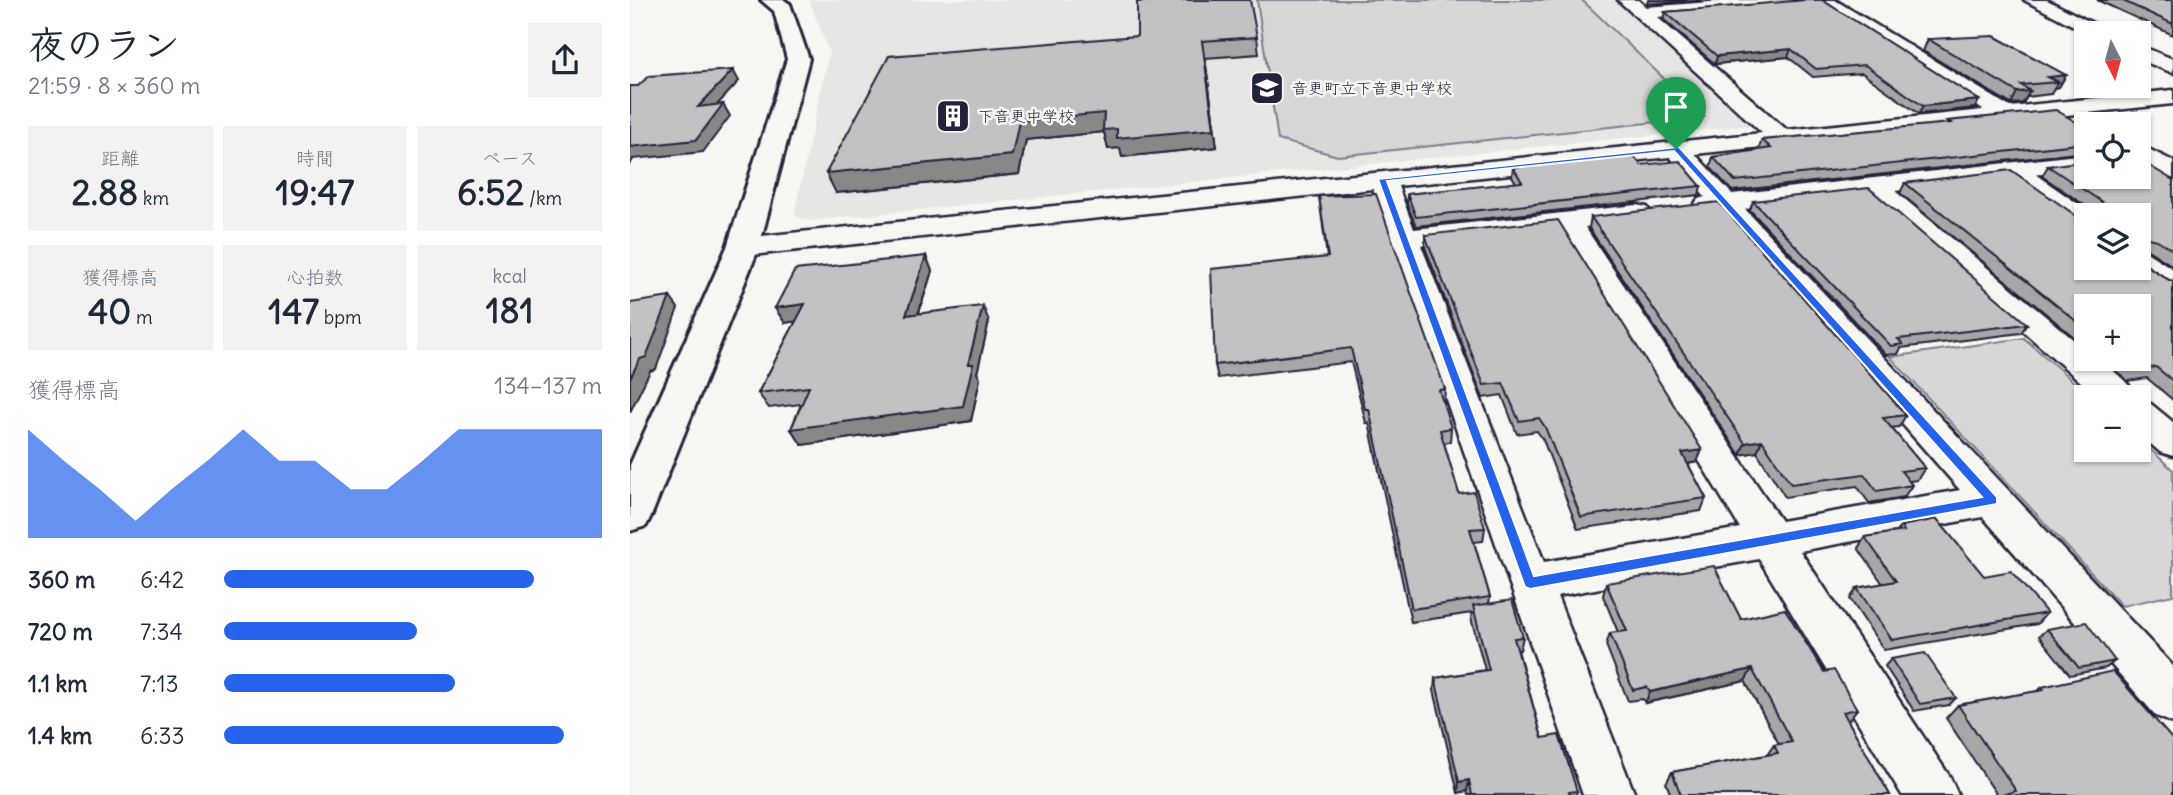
<!DOCTYPE html>
<html lang="ja">
<head>
<meta charset="utf-8">
<style>
  :root { --surface:#fff; --page:#f2f2f3; --text:#1f2937; --muted:#747a83; --accent:#2563eb }
  body { margin:0; font-family:Delius,"Klee One",sans-serif; background:var(--page); color:var(--text); height:100vh; display:flex; flex-direction:column; font-size:26px; white-space:nowrap }
  * { box-sizing:border-box; margin:0 }
  p { font-size:23px; color:var(--muted) }
  .icon { flex:none; width:38px; height:38px; fill:none; stroke:currentColor; stroke-width:2; stroke-linecap:round; stroke-linejoin:round }
  .map { position:relative; flex:1; overflow:hidden }
  .side { display:flex; flex-direction:column; background:var(--surface); width:630px }
  .side>* { flex:none }
  .needle { width:46px; rotate:174deg }
  .controls { position:absolute; left:1444px; top:21px; display:grid; gap:14px }
  .controls a { display:grid; place-items:center; width:77px; height:77px; border-radius:0px; background:var(--surface); box-shadow:0 2px 5px #0004; font-size:35px }
  .pin { position:absolute; display:grid; place-items:center; width:60px; height:60px; color:#fff; margin:-72px -30px; border-radius:50% 50% 50% 0; rotate:-45deg; box-shadow:0 0 7px #0007 }
  .pin .icon { rotate:45deg }
  .round { display:grid; place-items:center; flex:none; width:74px; height:74px; border-radius:0px; background:var(--page) }
  .overview { display:flex; align-items:center; justify-content:space-between; height:119px; padding:0 28px }
  h1 { font-size:38px; font-weight:700; line-height:52px }
  .metrics { display:grid; grid-template-columns:repeat(3,1fr); gap:10px; height:119px; padding:7px 28px }
  .metrics div { display:grid; align-content:center; border-radius:0px; background:var(--page); text-align:center }
  .metrics b { font-size:35px; font-weight:700 }
  .metrics small { font-size:19px; font-weight:400 }
  .metrics p { font-size:19px }
  .chart { height:196px; padding:14px 28px }
  .chart p { display:flex; justify-content:space-between }
  .chart svg { width:100%; height:126px; margin-top:7px; fill:var(--accent); opacity:.7 }
  ul { padding:0 28px; list-style:none; font-size:23px }
  li { display:grid; grid-template-columns:112px 84px 1fr; align-items:center; height:52px }
  li i { height:18px; border-radius:9px; background:var(--accent) }
  main { display:flex; flex:1; min-height:0 }
  .map>svg:first-child { display:block }
</style>
</head>
<body>
<main>
<section class="side">
<div class="overview"><div><h1>夜のラン</h1><p>21:59 · 8 × 360 m</p></div><a class="round"><svg class="icon" aria-label="share" viewBox="0 0 24 24"><path d="M12 15V3M7 8l5-5 5 5M5 13v7h14v-7"/></svg></a></div>
<div class="metrics">
<div><p>距離</p><b>2.88<small> km</small></b></div>
<div><p>時間</p><b>19:47</b></div>
<div><p>ペース</p><b>6:52<small> /km</small></b></div>
</div>
<div class="metrics">
<div><p>獲得標高</p><b>40<small> m</small></b></div>
<div><p>心拍数</p><b>147<small> bpm</small></b></div>
<div><p>kcal</p><b>181</b></div>
</div>
<div class="chart"><p><span>獲得標高</span>134–137 m</p>
<svg viewBox="0 0 160 44" preserveAspectRatio="none"><path d="M0 44V6L10 17L20 27L30 38L40 27L50 17L60 6L70 17L80 17L90 27L100 27L110 17L120 6L130 6L140 6L150 6L160 6V44z"/></svg>
</div>
<ul>
<li><b>360 m</b>6:42<i style="width:82%"></i></li>
<li><b>720 m</b>7:34<i style="width:51%"></i></li>
<li><b>1.1 km</b>7:13<i style="width:61%"></i></li>
<li><b>1.4 km</b>6:33<i style="width:90%"></i></li>
</ul>
</section>
<div class="map">
<svg width="1543" height="795" viewBox="0 0 1543 795">
  <rect width="100%" height="100%" fill="#f6f6f2"/>
  <filter id="ink" filterUnits="userSpaceOnUse"><feTurbulence type="fractalNoise" baseFrequency=".0143" numOctaves="2"/><feDisplacementMap in="SourceGraphic" scale="14" xChannelSelector="R" yChannelSelector="G"/><feConvolveMatrix kernelMatrix="1 2 1 2 8 2 1 2 1" color-interpolation-filters="sRGB"/></filter>
  <g filter="url(#ink)">
    <path fill="#e6e6e4" d="M179,0H985L1122,125L178,221L164,215L199,52Z"/>
    <g fill="#d7d7d7" stroke="#7c7c89" stroke-width="2">
      <path d="M627,0H952L1074,117L708,156L648,140Z"/>
      <path d="M1394,338L1461,397H1456V450H1508L1509,439L1543,470V595L1492,606L1260,357Z"/>
    </g>
    <g fill="none" stroke-linecap="round" stroke-linejoin="round">
      <g stroke="#22223b" stroke-width="5">
        <g id="street">
          <path d="M988,0H1008L1016,7L1105,0H1182L1173,5L1027,17L1157,130L1353,110L1183,0H1205L1380,107L1543,90V104L1065,154L1102,194L1456,154V168L1405,174L1464,215H1456V230L1446,228L1376,178L1265,191L1456,350V359C1474,359 1499,382 1507,397H1468L1237,194L1115,209L1543,666V723L1526,716L1353,517L1170,551L1320,777L1328,795H1272L1129,559L927,596L1005,795H953L743,189L113,256L103,253L99,247L103,241L113,238L1132,133ZM1040,157L1075,197L1068,199L1064,205L1068,211L1087,212L1330,490L1151,521L955,227L1017,219L1021,213L1017,207L1007,205L784,229L768,186ZM929,230L1110,528L914,562L791,245Z"/>
          <path d="M1394,0H1417L1482,33H1457Z"/>
          <path d="M1508,45L1543,59V73L1508,59Z"/>
          <path d="M1508,144L1543,161V179L1508,162Z"/>
          <path d="M1508,250L1518,253L1543,269V292L1532,289L1501,268H1508Z"/>
          <path d="M1508,401L1521,404L1543,422V456L1530,452L1508,433Z"/>
        </g>
      </g>
      <g stroke="#22223b" stroke-width="6">
        <path id="secondary" d="M131,0H154L160,4L179,59L129,247L22,514L16,526L0,531V465L97,247L157,59L144,11Z"/>
      </g>
      <use href="#street" fill="#f6f6f2" fill-rule="evenodd"/>
      <use href="#secondary" fill="#f6f6f2" fill-rule="evenodd"/>
    </g>
    <g fill="#a7a7a9" stroke="#22223b" stroke-width="2">
      <path d="M1192,0L1349,100L1345,108L1289,114L1232,73L1183,77L1158,57L1085,64L1033,19L1035,12Z"/>
      <path d="M1467,0H1543V35Z"/>
      <path d="M627,37L629,54L575,58L587,147L492,157L490,148L478,149L474,132L396,140L389,174L206,193L259,56Z"/>
      <path d="M1298,39L1436,75L1429,87L1424,88L1421,94L1397,97L1393,103L1381,104L1293,51Z"/>
      <path d="M1317,121L1456,128V152L1102,191L1080,167L1083,157L1128,150L1132,140L1316,124Z"/>
      <path d="M1011,165L1071,186L1069,195L786,226L777,204V194L886,183L882,176L883,167Z"/>
      <path d="M1418,166L1543,180V266L1519,251L1514,249L1513,255L1509,260L1539,280L1543,281V400L1517,378L1498,381L1479,365L1467,359H1508L1456,306V347L1270,193L1275,183L1456,268L1508,215H1460L1463,211L1412,176Z"/>
      <path d="M689,196L815,389L814,403H813L821,428L820,442L814,443L829,494L855,528L853,541L844,542L860,597L859,603L893,637L890,650H888L912,738L947,791L946,795H838L837,791L828,793L804,690L805,678L855,670L841,618L842,613L781,622L739,423H736L721,362L588,378L585,365L697,257Z"/>
      <path d="M1123,201L1397,324L1391,333L1271,348L1268,354L1256,355L1120,210Z"/>
      <path d="M961,217L1276,415L1269,427L1261,428L1295,468L1287,480L1279,481L1282,485L1274,497L1239,503L1227,486L1155,497L1127,452L1110,455L959,228Z"/>
      <path d="M795,235L1067,462L1058,464L1076,498L1071,511L948,529L913,440L907,431L887,434L872,395L853,398L795,247Z"/>
      <path d="M296,256L302,271L289,313L359,321L347,373L350,379L341,421L172,445L161,429L171,404L139,408L128,393L166,321L155,323L145,308Z"/>
      <path d="M1271,526L1354,576L1417,613L1407,624L1254,650L1220,599L1227,588L1253,584L1228,548L1235,537L1266,532Z"/>
      <path d="M976,583L1111,619L1194,672L1227,709L1218,721L1260,795H1041L1036,783L1042,772L1137,755L1144,745L1149,744L1115,681L1015,703L1013,699L998,701L976,645L980,633L988,632L973,596Z"/>
      <path d="M1417,629L1485,661L1476,668L1440,675L1409,636Z"/>
      <path d="M1261,659L1326,698L1319,705L1284,711L1255,666Z"/>
      <path d="M1412,687L1543,795H1367L1316,718L1328,705L1408,691Z"/>
    </g>
    <g fill="#888889" stroke="#22223b" stroke-width="2">
      <path d="M1018,0H1071L1017,4Z"/>
      <path d="M1161,49L1158,57L1085,64L1087,56Z"/>
      <path d="M575,58L587,147L492,157L490,148L478,149L474,132L396,140L389,174L206,193L196,173L389,121Z"/>
      <path d="M103,70L109,81L75,118L68,107Z"/>
      <path d="M1436,75L1429,87L1424,88L1428,82L1418,77Z"/>
      <path d="M1400,91L1393,103L1381,104L1387,92Z"/>
      <path d="M1349,100L1345,108L1289,114L1293,106Z"/>
      <path d="M93,104L100,116L73,152L3,159L0,165V147Z"/>
      <path d="M296,256L302,271L283,330L276,315Z"/>
      <path d="M40,297L48,308L26,369L20,371L0,412V378Z"/>
      <path d="M175,304L184,319L155,323L145,308Z"/>
      <path d="M353,306L359,321L347,373L350,379L341,421L172,445L161,429L338,364Z"/>
      <path d="M1132,440L1127,452L1110,455L1115,443Z"/>
      <path d="M1072,450L1067,462L1047,466L1052,453Z"/>
      <path d="M1122,669L1115,681L1015,703L1020,692Z"/>
      <path d="M839,780L837,791L828,793L829,782Z"/>
    </g>
    <g fill="#c2c2c4" stroke="#22223b" stroke-width="2">
      <path d="M534,0H620L627,37L572,41L584,129L487,138V129L473,130L474,113L389,121L382,155L196,173L259,56L507,36V2Z"/>
      <path d="M1176,0H1192L1349,100L1293,106L1235,65L1186,69L1161,49L1087,56L1035,12Z"/>
      <path d="M1491,0H1543V24Z"/>
      <path d="M1364,36L1436,75L1418,77L1428,82L1391,85L1400,91L1387,92L1298,39Z"/>
      <path d="M103,70L68,107L93,104L66,140L0,147V86H8L19,76Z"/>
      <path d="M1426,110L1456,128V143L1105,181L1083,157L1141,148L1132,140L1321,123L1317,121Z"/>
      <path d="M1003,155L1011,165L1050,161L1071,186L786,217L777,194L892,182L883,167Z"/>
      <path d="M1508,159L1543,180V250L1527,240L1514,237L1513,255H1508V215H1466V207L1473,206L1472,202L1418,166L1456,161V177H1508Z"/>
      <path d="M1381,170L1451,219L1456,220V268H1508V260L1539,280L1543,281V381L1526,367L1507,370L1494,359H1508V306H1456V329L1275,183Z"/>
      <path d="M1239,188L1397,324L1268,339L1273,344L1261,346L1123,201Z"/>
      <path d="M746,194L815,389L809,390L821,428L810,430L829,494L844,492L855,528L840,529L860,597L782,609L739,409H735L721,348L585,365L581,269L698,257L689,196Z"/>
      <path d="M1089,202L1276,415L1253,418L1295,468L1271,471L1282,485L1247,491L1234,474L1161,484L1132,440L1115,443L961,217Z"/>
      <path d="M928,220L1072,450L1052,453L1076,498L951,517L915,427L909,418L889,421L873,383L854,385L795,235Z"/>
      <path d="M296,256L276,315L353,306L338,364H343L333,406L161,429L179,387L128,393L175,304L145,308L165,270Z"/>
      <path d="M40,297L16,357L10,359L0,378V303Z"/>
      <path d="M1307,519L1354,576L1381,571L1417,613L1262,640L1227,588L1266,581L1235,537L1274,531L1271,526Z"/>
      <path d="M1084,566L1111,619L1155,609L1194,672L1204,670L1227,709L1213,712L1260,795H1051L1042,772L1148,753L1144,745L1162,742L1122,669L1020,692L1017,687L1003,690L980,633L997,631L976,583Z"/>
      <path d="M882,600L893,637L884,638L912,738L929,735L947,791L939,792L940,795H842L839,780L829,782L805,678L859,670L843,606Z"/>
      <path d="M1456,622L1485,661L1449,668L1417,629Z"/>
      <path d="M1295,653L1326,698L1290,704L1261,659Z"/>
      <path d="M1483,671L1543,740V795H1371L1386,791L1328,705L1414,690L1412,687Z"/>
    </g>
  </g>
  <path fill="#2563eb" stroke="#fff" stroke-width="2" fill-rule="evenodd" d="M1049,147L1367,497V504L900,589L895,587L748,179ZM1044,151L1352,497L904,576L757,181Z"/>
  <defs>
    <g id="school-square" transform="scale(1.75)"><rect x="-9" y="-9" width="18" height="18" rx="4" fill="#22223b" stroke="#f6f6f2"/><path d="M0-5L7-2L0 1L-7-2ZM-4 1L0 2.5L4 1V4Q0 6-4 4Z" fill="#fff"/></g>
    <g id="building-square" transform="scale(1.75)"><rect x="-9" y="-9" width="18" height="18" rx="4" fill="#22223b" stroke="#f6f6f2"/><path d="M-4-6H4V6H1V3H-1V6H-4ZM-2.5-4.3h1.7v1.8h-1.7ZM.8-4.3h1.7v1.8H.8ZM-2.5-1h1.7V.8h-1.7ZM.8-1h1.7V.8H.8Z" fill="#fff"/></g>
  </defs>
  <g fill-rule="evenodd">
    <use href="#school-square" x="637" y="88"/>
    <use href="#building-square" x="323" y="116"/>
  </g>
  <g text-anchor="middle" stroke-width="5" stroke-linejoin="round" paint-order="stroke">
    <g font-size="16" fill="#22223b" stroke="#f6f6f2" text-anchor="start">
      <text x="662" y="94">音更町立下音更中学校</text>
      <text x="348" y="122">下音更中学校</text>
    </g>
  </g>
</svg>
<div class="controls">
<a><svg class="needle" viewBox="-14 -14 28 28"><path d="M0-13l5 13h-10z" fill="#e53935"/><path d="M0 13l5-13h-10z" fill="#747a83"/></svg></a>
<a><svg class="icon" aria-label="locate" viewBox="0 0 24 24"><circle cx="12" cy="12" r="6"/><path d="M12 2v4M12 18v4M2 12h4M18 12h4"/></svg></a>
<a><svg class="icon" aria-label="layers" viewBox="0 0 24 24"><path d="M12 4l9 5-9 5-9-5zM3 14l9 5 9-5"/></svg></a>
<a>+</a>
<a>−</a>
</div>
<div class="pin" style="left:1046px;top:149px;background:#1e9e55"><svg class="icon" aria-label="arrive" viewBox="0 0 24 24"><path d="M6 21V4h12l-3 4 3 4H6"/></svg></div>
</div>
</main>
</body>
</html>
